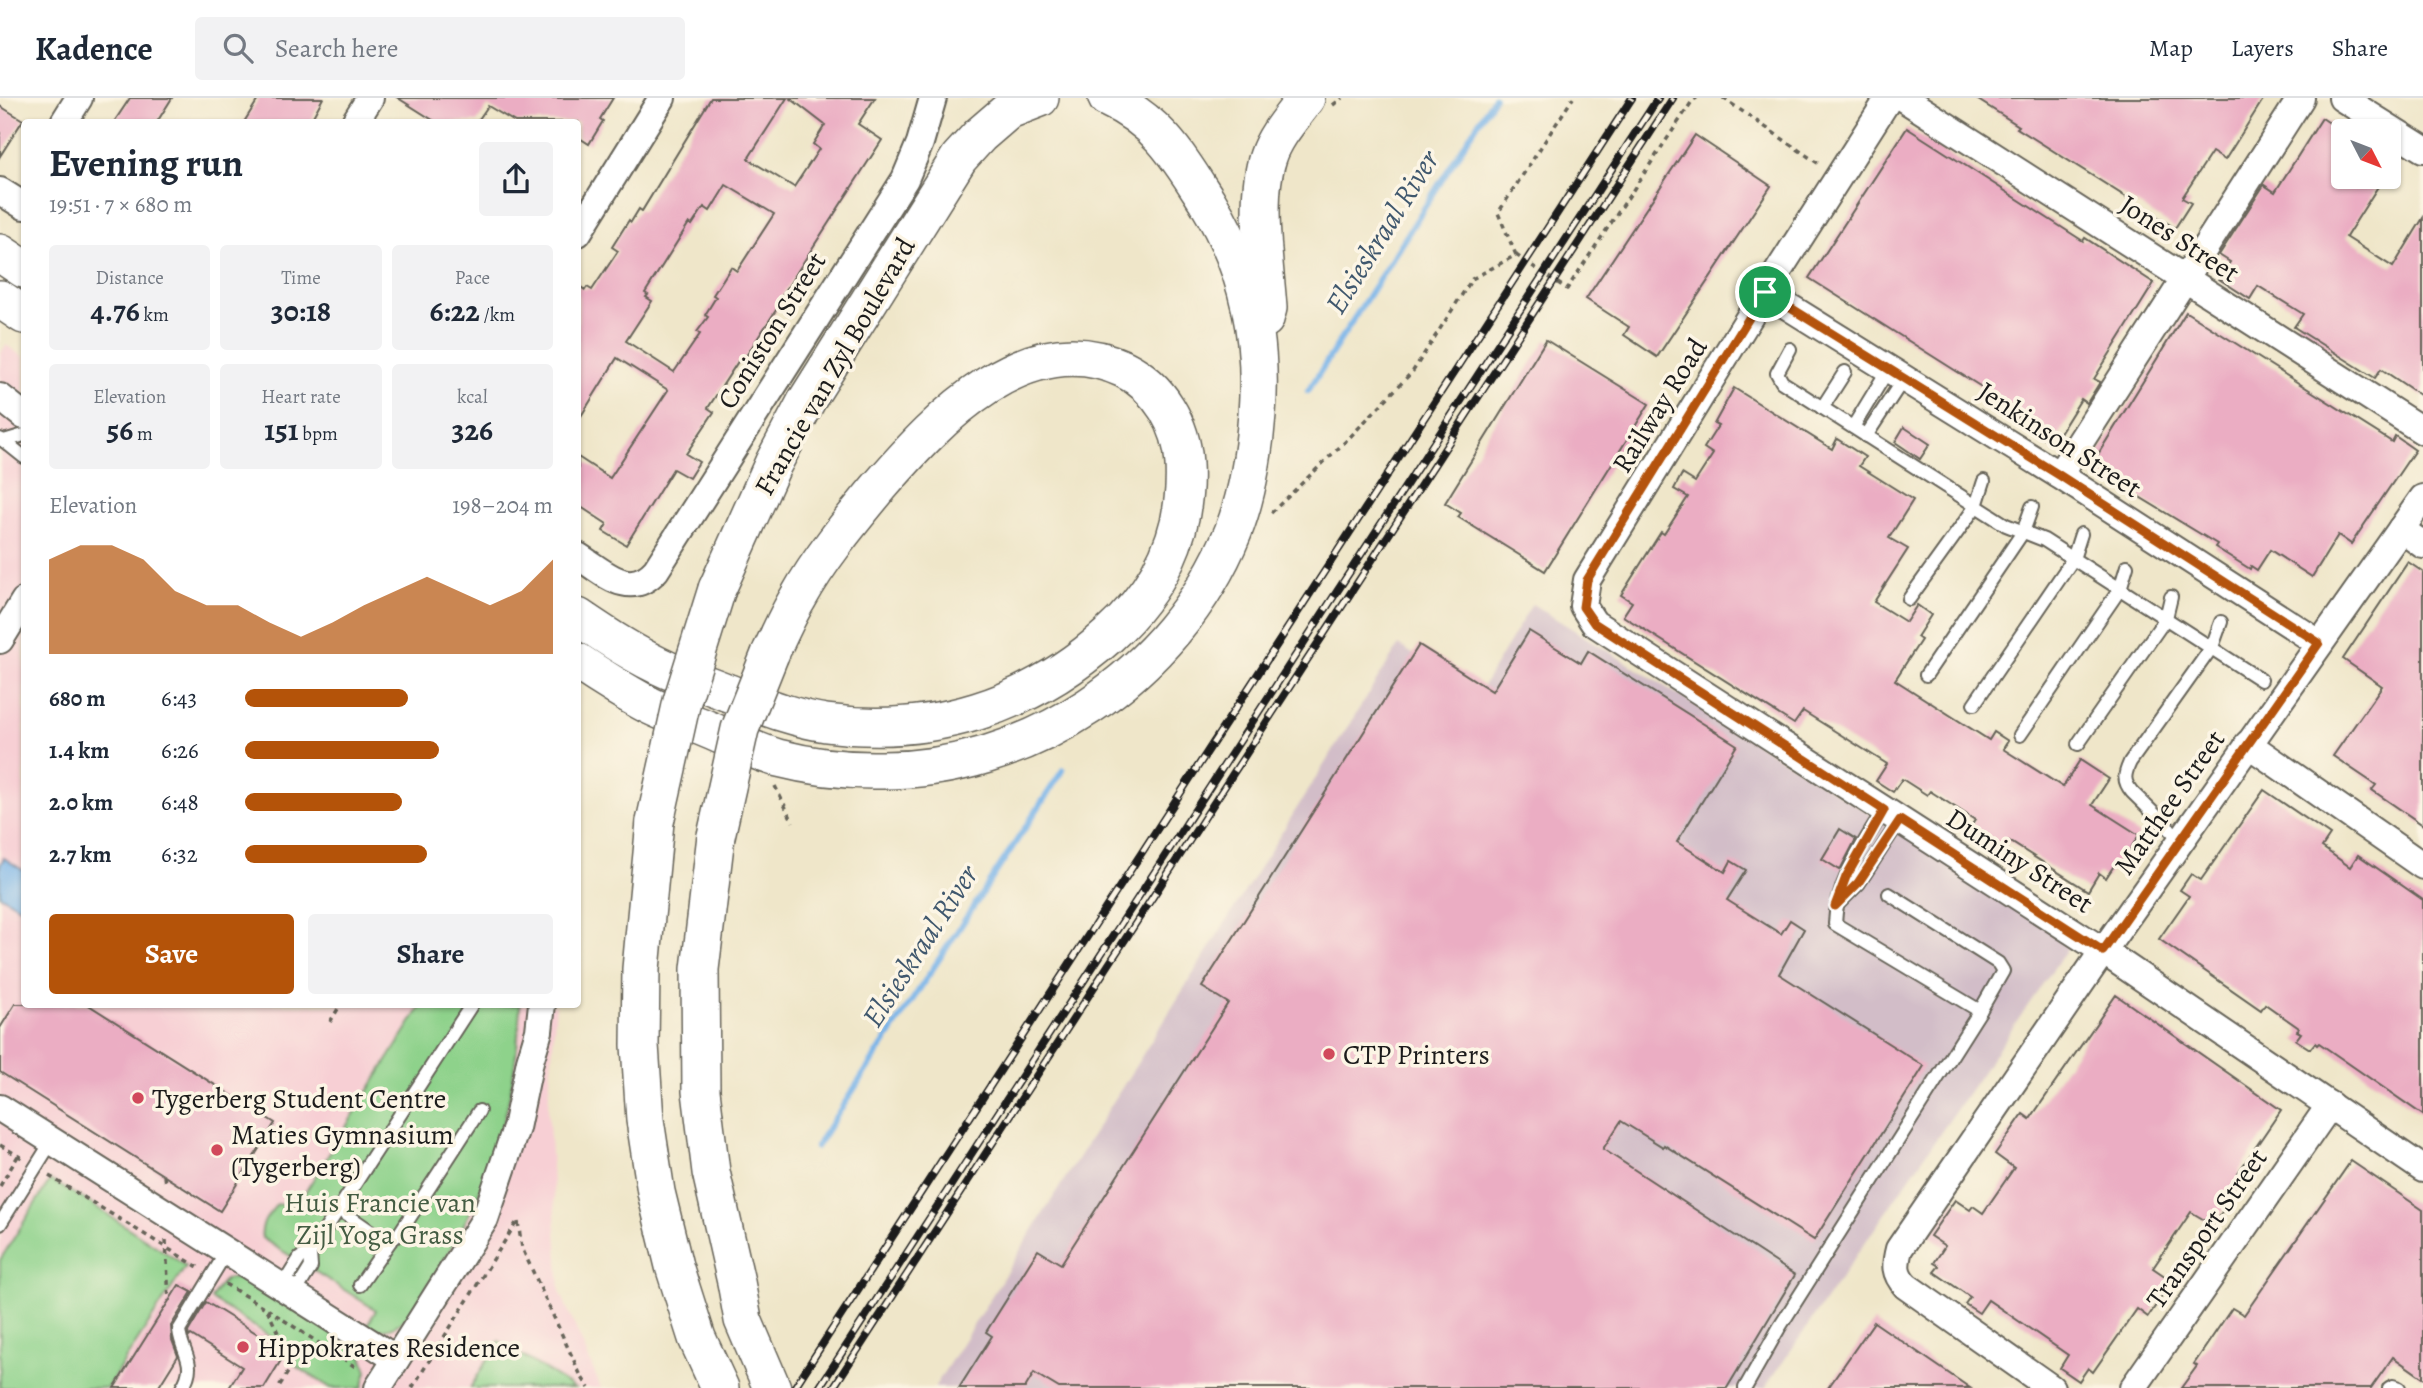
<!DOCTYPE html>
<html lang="en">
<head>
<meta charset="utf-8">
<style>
  :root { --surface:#fff; --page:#f2f2f3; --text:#1f2937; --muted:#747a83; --line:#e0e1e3; --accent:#b45309 }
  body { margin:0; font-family:Alegreya,serif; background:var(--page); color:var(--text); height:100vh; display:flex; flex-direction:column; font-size:26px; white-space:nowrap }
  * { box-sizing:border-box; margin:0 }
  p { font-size:23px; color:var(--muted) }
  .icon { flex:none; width:38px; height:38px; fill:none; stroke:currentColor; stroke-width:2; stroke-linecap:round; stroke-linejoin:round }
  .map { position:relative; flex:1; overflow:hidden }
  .panel { position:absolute; left:21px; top:21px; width:560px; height:889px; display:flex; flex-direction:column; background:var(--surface); border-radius:7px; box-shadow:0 2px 5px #0004 }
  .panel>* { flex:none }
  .needle { width:46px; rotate:132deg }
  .controls { position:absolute; left:2331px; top:21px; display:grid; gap:14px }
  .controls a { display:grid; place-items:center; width:70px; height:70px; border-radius:7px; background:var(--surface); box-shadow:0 2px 5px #0004; font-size:35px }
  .pin { position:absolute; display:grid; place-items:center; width:60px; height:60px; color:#fff; margin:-30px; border:4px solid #fff; border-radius:50%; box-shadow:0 2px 7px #0007 }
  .round { display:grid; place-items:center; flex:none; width:74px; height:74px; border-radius:7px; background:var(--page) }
  .headline { display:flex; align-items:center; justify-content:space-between; height:119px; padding:0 28px }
  h1 { font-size:38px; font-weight:600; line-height:52px }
  .stats { display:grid; grid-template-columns:repeat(3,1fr); gap:10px; height:119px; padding:7px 28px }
  .stats div { display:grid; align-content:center; border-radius:7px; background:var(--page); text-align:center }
  .stats b { font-size:30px; font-weight:600 }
  .stats small { font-size:19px; font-weight:400 }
  .stats p { font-size:19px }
  .chart { height:196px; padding:14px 28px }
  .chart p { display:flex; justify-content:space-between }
  .chart svg { width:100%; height:126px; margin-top:7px; fill:var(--accent); opacity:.7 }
  .button { display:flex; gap:14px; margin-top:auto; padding:14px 28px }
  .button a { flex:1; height:80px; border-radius:7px; background:var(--accent); color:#fff; font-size:28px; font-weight:600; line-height:80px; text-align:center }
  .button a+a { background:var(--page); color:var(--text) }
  ul { padding:0 28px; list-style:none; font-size:23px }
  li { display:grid; grid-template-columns:112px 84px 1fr; align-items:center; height:52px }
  li i { height:18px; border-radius:9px; background:var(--accent) }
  header { display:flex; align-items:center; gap:42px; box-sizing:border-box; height:98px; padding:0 35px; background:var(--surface); border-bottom:2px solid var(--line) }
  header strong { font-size:33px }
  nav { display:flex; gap:38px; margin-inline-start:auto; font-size:24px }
  .search { width:490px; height:63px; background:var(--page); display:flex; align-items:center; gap:18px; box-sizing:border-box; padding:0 24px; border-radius:7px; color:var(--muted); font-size:26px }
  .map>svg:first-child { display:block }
</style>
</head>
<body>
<header>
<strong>Kadence</strong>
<div class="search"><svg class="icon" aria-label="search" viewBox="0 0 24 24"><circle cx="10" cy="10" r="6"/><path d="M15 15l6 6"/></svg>Search here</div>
<nav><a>Map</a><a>Layers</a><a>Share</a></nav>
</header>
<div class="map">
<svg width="2423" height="1290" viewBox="0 0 2423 1290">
  <rect width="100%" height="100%" fill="#fcf5e5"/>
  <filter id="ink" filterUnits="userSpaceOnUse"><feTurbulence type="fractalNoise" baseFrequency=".0143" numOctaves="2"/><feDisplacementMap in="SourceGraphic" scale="14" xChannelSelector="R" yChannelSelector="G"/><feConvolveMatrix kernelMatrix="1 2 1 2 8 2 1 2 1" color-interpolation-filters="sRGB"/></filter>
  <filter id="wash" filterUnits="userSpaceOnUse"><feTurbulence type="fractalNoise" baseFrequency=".00686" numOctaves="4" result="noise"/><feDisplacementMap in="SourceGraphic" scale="28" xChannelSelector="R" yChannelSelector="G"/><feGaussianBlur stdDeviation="1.57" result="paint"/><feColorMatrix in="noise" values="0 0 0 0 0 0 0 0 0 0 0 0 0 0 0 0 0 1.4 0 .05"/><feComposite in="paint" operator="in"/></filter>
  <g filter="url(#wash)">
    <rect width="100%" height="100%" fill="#efe6c9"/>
    <path fill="#f7cfd4" d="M6,247L24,259V906L556,907L548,1009L560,1193L601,1290H0V256Z"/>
    <path fill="#d2bdc8" d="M1532,506L2073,842L1765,1290H934L1399,547L1477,598Z"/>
    <g fill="#8ed28b" stroke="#557754" stroke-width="2">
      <path d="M422,907H520C516,1014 488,1096 429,1186C414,1209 400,1242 367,1228L376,1212L262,1140C259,1127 269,1116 277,1106L296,1109Z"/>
      <path d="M50,1082L87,1103L186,1168L107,1290H0V1162Z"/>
      <path d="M239,1176L361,1255L367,1273L362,1290H331L296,1268L291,1255L279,1244L211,1201C218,1191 222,1178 236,1180Z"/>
      <path d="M499,1243L574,1290H470Z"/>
    </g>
    <path fill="#77b3e9" stroke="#4a6882" stroke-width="2" d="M4,760L24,773V812L0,797V767Z"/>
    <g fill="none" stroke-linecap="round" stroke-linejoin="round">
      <g stroke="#77b3e9" stroke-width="6">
        <path d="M1308,293L1494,0"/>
        <path d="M816,1049L1063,672"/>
      </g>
    </g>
    <g id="blocks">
      <g fill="#ebadc3" fill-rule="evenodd">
        <path d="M130,0H172L157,24H114Z"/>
        <path d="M259,0H323L310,24H244Z"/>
        <path d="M398,0H613L600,21L603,23L589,46L578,39V24H515L488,8L477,24H436Z"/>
        <path d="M711,0H787L748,61L794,89L819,51L813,46L825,27L790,0H875L858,26L882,42L806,160L780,201L782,203L742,264L739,262L708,310L714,314L686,356L699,364L689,380L673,371L626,447L603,433L607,426L578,407V359L610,380L668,292L617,260L578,323V187L585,192L587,189L592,192L618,153L612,149L629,122L631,124L639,111L642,113ZM726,87L774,116L737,173L731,169L713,197L716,199L705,217L708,219L697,234L700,236L674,274L626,243L652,203L646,199L648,197L645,195L689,125L692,127L704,109L710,113Z"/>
        <path d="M1975,0H2264L2225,62L2212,54L2182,100L2191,105L2175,130L2017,30L2019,28Z"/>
        <path d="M0,8L23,22L0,58Z"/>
        <path d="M2322,20L2343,34V79H2384L2346,139L2393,169L2423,120V299L2381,271L2375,280L2294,229L2303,216L2258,188L2250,201L2219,181L2230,164L2219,157L2264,87L2275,94Z"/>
        <path d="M1907,30L2083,143L2085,140L2154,185L2094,281L2100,284L2087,305L2081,301L2053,346L2016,323L2021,314L1809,180Z"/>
        <path d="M1695,37L1771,88L1657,259L1624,237L1629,229L1586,201Z"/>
        <path d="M2186,214L2392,344L2395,338L2415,352L2351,446L2338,437L2312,479L2270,452L2257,472L2251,468L2250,471L2215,449L2217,446L2095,372L2097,369L2092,366Z"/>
        <path d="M1546,242L1649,306L1545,473L1458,419L1461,415L1445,405Z"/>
        <path d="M1734,290L1832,351L1837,341L1865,359L1859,368L1913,402L1889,440L1908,451L1874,504L1906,524L1917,507L1931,517L1917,539L1921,542L1895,582L1989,642L1994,634L2008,643L2003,651L2063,689L2080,662L2109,681L2092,707L2139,737L2121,766L2117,763L2106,780L2099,775L2088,793L2009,743L2000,757L1966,736L1975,722L1930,693L1927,697L1902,681L1893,694L1876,683L1887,666L1803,613L1794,626L1623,518L1632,504L1621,497L1661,434L1664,436L1688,399L1674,391L1682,376L1695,384L1713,356L1704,350L1718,328L1714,326Z"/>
        <path d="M1904,329L1930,346L1920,361L1895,344Z"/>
        <path d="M2408,464L2423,474V727L2372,692L2376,687L2333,658L2382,588L2343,561Z"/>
        <path d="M1529,533L1581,565L1588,553L1737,647L1677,744L1725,774L1731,763L1746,772L1727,802L1781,836L1790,822L1804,831L1779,876L1924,968L1814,1142L1664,1047L1663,1049L1621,1023L1603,1051L1795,1177L1727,1290H1059L1034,1275L1025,1290H959L992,1238L986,1234L1038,1152L1061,1166L1228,905L1202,889L1419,547L1492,593Z"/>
        <path d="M2264,692L2330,737L2322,749L2350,769L2358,757L2423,802V1017L2319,945L2317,947L2315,945L2310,951L2296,942L2301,935L2297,933L2299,930L2265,906L2261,912L2159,841L2189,798L2180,792L2191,776L2201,782Z"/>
        <path d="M1840,731L1856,741L1840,772L1822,761Z"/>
        <path d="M2116,897L2281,1012L2238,1075L2245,1080L2213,1127L2191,1114L2153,1170L2172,1183L2148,1219L2137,1211L2093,1274L2088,1270L2079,1283L2060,1270L2068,1257L1988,1202L1979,1215L1965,1206L1970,1199L1934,1174L1939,1168L1934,1165L1945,1148L1930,1138L1955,1102L1970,1112L1973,1108L1983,1115L2014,1070L1995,1056L2023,1016L2030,1021Z"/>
        <path d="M15,906H87L275,1025L220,1113L0,974V930Z"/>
        <path d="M2351,1063L2423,1112V1280L2393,1259L2371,1290H2181L2197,1268L2194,1266L2232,1210L2244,1217Z"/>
        <path d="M179,1187L192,1194L171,1228L172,1242L178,1258L158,1290H114Z"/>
        <path d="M206,1204L261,1238L263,1236L278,1245L273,1253L283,1259L264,1290H229L242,1269L191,1237L189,1239L188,1234Z"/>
        <path d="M1874,1224L1970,1290H1828Z"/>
      </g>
    </g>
  </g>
  <g filter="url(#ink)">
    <use href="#blocks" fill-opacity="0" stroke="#666359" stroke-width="2"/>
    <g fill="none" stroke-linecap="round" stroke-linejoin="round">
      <g stroke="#666359" stroke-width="16">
        <g id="lane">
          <path d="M1790,251L1777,275L1782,284L2006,427L2044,442L2261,582"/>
          <path d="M1822,310L1845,274"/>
          <path d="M1853,329L1889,270"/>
          <path d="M1866,338L1904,280"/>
          <path d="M0,341L4,343L24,337"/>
          <path d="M4,343L24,359"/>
          <path d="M1909,501L1976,408L1984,383"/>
          <path d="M1926,577L2023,434L2032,409"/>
          <path d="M1974,606L2073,461L2081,436"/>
          <path d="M2020,637L2120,491L2127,468"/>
          <path d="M2078,646L2166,520L2171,499"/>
          <path d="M2181,742L2132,694C2123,683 2124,677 2130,664L2212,549L2221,524"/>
          <path d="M1889,796L1998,865L2003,873L1980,913"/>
          <path d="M1838,806L1859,785L1900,722"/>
          <path d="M337,1110L379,1139L391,1142L399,1136L479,1013"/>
          <path d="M0,1126L52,1043"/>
          <path d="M283,1187L300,1160L310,1155L472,906"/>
          <path d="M360,1187L391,1142"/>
          <path d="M295,1195L311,1169L310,1155"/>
          <path d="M182,1290C198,1264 182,1257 179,1232L227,1153"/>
          <path d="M1745,1290L1779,1230L1980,913L1835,826C1836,784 1863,747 1884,712"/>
          <path d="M2389,1290L2393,1288L2399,1290"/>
        </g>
      </g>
      <g stroke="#666359" stroke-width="30">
        <g id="street">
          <path d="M1889,0L1765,194L1587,482L1583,508L1594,525L2103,853L2423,1071"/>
          <path d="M1903,0L2423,333"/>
          <path d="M2342,0L2423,51"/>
          <path d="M64,24L79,0"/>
          <path d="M355,24L370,0"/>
          <path d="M0,93L24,108"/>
          <path d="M578,135L662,0"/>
          <path d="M1765,194L2059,377L2319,545"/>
          <path d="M0,299L24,318"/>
          <path d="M2059,377L2301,0"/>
          <path d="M2401,431L2423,447"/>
          <path d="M578,458C604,474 629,502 656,472L905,81L920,45L933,0"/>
          <path d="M0,542L24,503"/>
          <path d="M2248,646L2423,768"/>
          <path d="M0,1010L396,1261"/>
          <path d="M378,1290L485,1121L516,1030L530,963L539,933L542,906"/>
          <path d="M2051,1290L1906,1188C1894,1175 1895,1167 1899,1151L2103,853L2423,400"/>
          <path d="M2133,1290L2330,1007"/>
        </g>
      </g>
      <g stroke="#666359" stroke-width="40">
        <g id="secondary">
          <path d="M0,155L24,171"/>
          <path d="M0,201L24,217"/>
          <path d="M1265,221L1268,210C1265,166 1254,100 1268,59C1275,37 1293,18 1306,0"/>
          <path d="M717,491L773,366L807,302L959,60L980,37L1009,12L1040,0"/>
          <path d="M578,519C606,538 636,558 668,572C687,580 707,586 726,594C759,606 791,620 826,625C932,639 1029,609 1108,538C1158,493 1188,435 1184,366C1182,327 1160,289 1124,271C1027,225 937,322 880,388C851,423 820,460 798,500C787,518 779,537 770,556"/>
          <path d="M578,564C599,578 621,592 643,604C661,614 682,621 702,629C727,639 752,653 778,660C809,668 841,672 873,672C1027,676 1175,577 1233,434C1248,396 1254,356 1257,316C1263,241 1247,168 1207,103C1178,58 1158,23 1107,0"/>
          <path d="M655,724L641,871L640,947L645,1022L656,1094L674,1168L697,1240L720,1290"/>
          <path d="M716,738L700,871L701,993L711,1074L736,1184L743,1222L772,1290"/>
        </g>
      </g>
      <g stroke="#666359" stroke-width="3.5" stroke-dasharray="5 5" stroke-linecap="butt">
        <path d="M1723,0L1819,66"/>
        <path d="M1333,7L1342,0"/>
        <path d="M1516,157L1498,115L1573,0"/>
        <path d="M1271,415L1349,340L1413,273L1472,181L1516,157L1567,191L1693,2L1697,0"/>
        <path d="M775,688L793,724"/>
        <path d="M330,924L341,906"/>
        <path d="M0,1047L22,1060"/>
        <path d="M49,1078L198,1169"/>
        <path d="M164,1078L165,1086"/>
        <path d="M0,1088L18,1058"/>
        <path d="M518,1124L522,1150L581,1278L589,1290"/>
        <path d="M166,1142L169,1203"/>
        <path d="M225,1186L267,1211L279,1237L287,1246L292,1268L278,1290"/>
        <path d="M267,1211L357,1270"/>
        <path d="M412,1290L518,1122"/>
      </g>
      <use href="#lane" stroke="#fff" stroke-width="12"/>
      <use href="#street" stroke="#fff" stroke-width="26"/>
      <use href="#secondary" stroke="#fff" stroke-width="37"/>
      <g stroke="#1c1c1c" stroke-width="8">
        <g id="rail">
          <path d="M794,1290L1632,0"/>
          <path d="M819,1290L1658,0"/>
          <path d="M833,1290L1673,0"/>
        </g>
      </g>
      <use href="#rail" stroke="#fcf5e5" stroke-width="5" stroke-dasharray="16" stroke-linecap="butt"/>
      <g stroke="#666359" stroke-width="40" stroke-linecap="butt">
        <g id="secondary-bridge">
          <path d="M655,724L682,603L717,491"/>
          <path d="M716,738L740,631L770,556"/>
        </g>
      </g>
      <use href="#secondary-bridge" stroke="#fff" stroke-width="37"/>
    </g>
  </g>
  <g fill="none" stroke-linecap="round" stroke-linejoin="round" filter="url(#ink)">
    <g stroke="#fff" stroke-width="14">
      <path id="route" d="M1765,194L2059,377L2319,545L2103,853L1900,722L1858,785L1835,808L1846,779L1884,712L1594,525L1583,509L1587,482Z"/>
    </g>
    <use href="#route" stroke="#b45309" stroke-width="9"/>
  </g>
  <g fill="#d1495b" stroke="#fcf5e5" stroke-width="2.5">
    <circle cx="1329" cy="956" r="7"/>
    <circle cx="138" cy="1000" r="7"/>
    <circle cx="217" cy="1052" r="7"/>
    <circle cx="243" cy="1249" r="7"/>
  </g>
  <g text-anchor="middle" stroke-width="7" stroke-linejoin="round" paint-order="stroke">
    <g font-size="28" fill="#1c1c1c" stroke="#fcf5e5">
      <text transform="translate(2180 140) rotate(33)" y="10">Jones Street</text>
      <text transform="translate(771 232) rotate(-58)" y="10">Coniston Street</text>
      <text transform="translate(834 268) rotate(-60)" y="10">Francie van Zyl Boulevard</text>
      <text transform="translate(1659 307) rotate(-58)" y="10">Railway Road</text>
      <text transform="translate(2060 341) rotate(33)" y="10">Jenkinson Street</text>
      <text transform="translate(2169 704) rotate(-55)" y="10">Matthee Street</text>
      <text transform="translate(2020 762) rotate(33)" y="10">Duminy Street</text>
      <text transform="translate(2206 1130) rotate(-55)" y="10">Transport Street</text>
    </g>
    <g font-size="28" fill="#1c1c1c" stroke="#fcf5e5" text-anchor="start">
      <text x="1343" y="966">CTP Printers</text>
      <text x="152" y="1010">Tygerberg Student Centre</text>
      <text x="231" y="1046">Maties Gymnasium<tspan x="231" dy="32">(Tygerberg)</tspan></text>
      <text x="257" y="1259">Hippokrates Residence</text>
    </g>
    <g font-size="28" fill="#445c43" stroke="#fcf5e5">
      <text x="380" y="1114">Huis Francie van<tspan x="380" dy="32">Zijl Yoga Grass</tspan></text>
    </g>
    <g font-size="30" font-style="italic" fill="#40586e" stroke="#fcf5e5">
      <text transform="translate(1382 134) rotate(-58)" y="10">Elsieskraal River</text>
      <text transform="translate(920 848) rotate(-57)" y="10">Elsieskraal River</text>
    </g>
  </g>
</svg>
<div class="controls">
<a><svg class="needle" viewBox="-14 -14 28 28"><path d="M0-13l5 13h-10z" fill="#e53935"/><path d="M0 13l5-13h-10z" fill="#747a83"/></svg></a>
</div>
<div class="pin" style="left:1765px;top:194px;background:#1e9e55"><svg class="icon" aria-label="arrive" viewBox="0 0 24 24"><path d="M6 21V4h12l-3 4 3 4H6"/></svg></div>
<section class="panel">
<div class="headline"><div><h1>Evening run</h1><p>19:51 · 7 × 680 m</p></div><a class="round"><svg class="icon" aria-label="share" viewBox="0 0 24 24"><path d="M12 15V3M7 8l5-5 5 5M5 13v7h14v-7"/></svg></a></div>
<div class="stats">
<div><p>Distance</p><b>4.76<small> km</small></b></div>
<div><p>Time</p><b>30:18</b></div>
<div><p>Pace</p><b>6:22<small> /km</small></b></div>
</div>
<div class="stats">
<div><p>Elevation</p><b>56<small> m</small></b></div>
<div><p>Heart rate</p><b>151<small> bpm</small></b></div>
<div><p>kcal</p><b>326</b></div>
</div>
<div class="chart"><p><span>Elevation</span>198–204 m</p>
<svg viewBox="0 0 160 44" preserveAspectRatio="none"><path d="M0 44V11L10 6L20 6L30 11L40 22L50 27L60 27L70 33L80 38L90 33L100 27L110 22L120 17L130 22L140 27L150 22L160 11V44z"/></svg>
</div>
<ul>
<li><b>680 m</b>6:43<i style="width:53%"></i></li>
<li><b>1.4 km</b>6:26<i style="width:63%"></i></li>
<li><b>2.0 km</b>6:48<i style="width:51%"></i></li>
<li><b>2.7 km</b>6:32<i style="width:59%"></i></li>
</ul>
<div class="button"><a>Save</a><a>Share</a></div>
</section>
</div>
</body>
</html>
